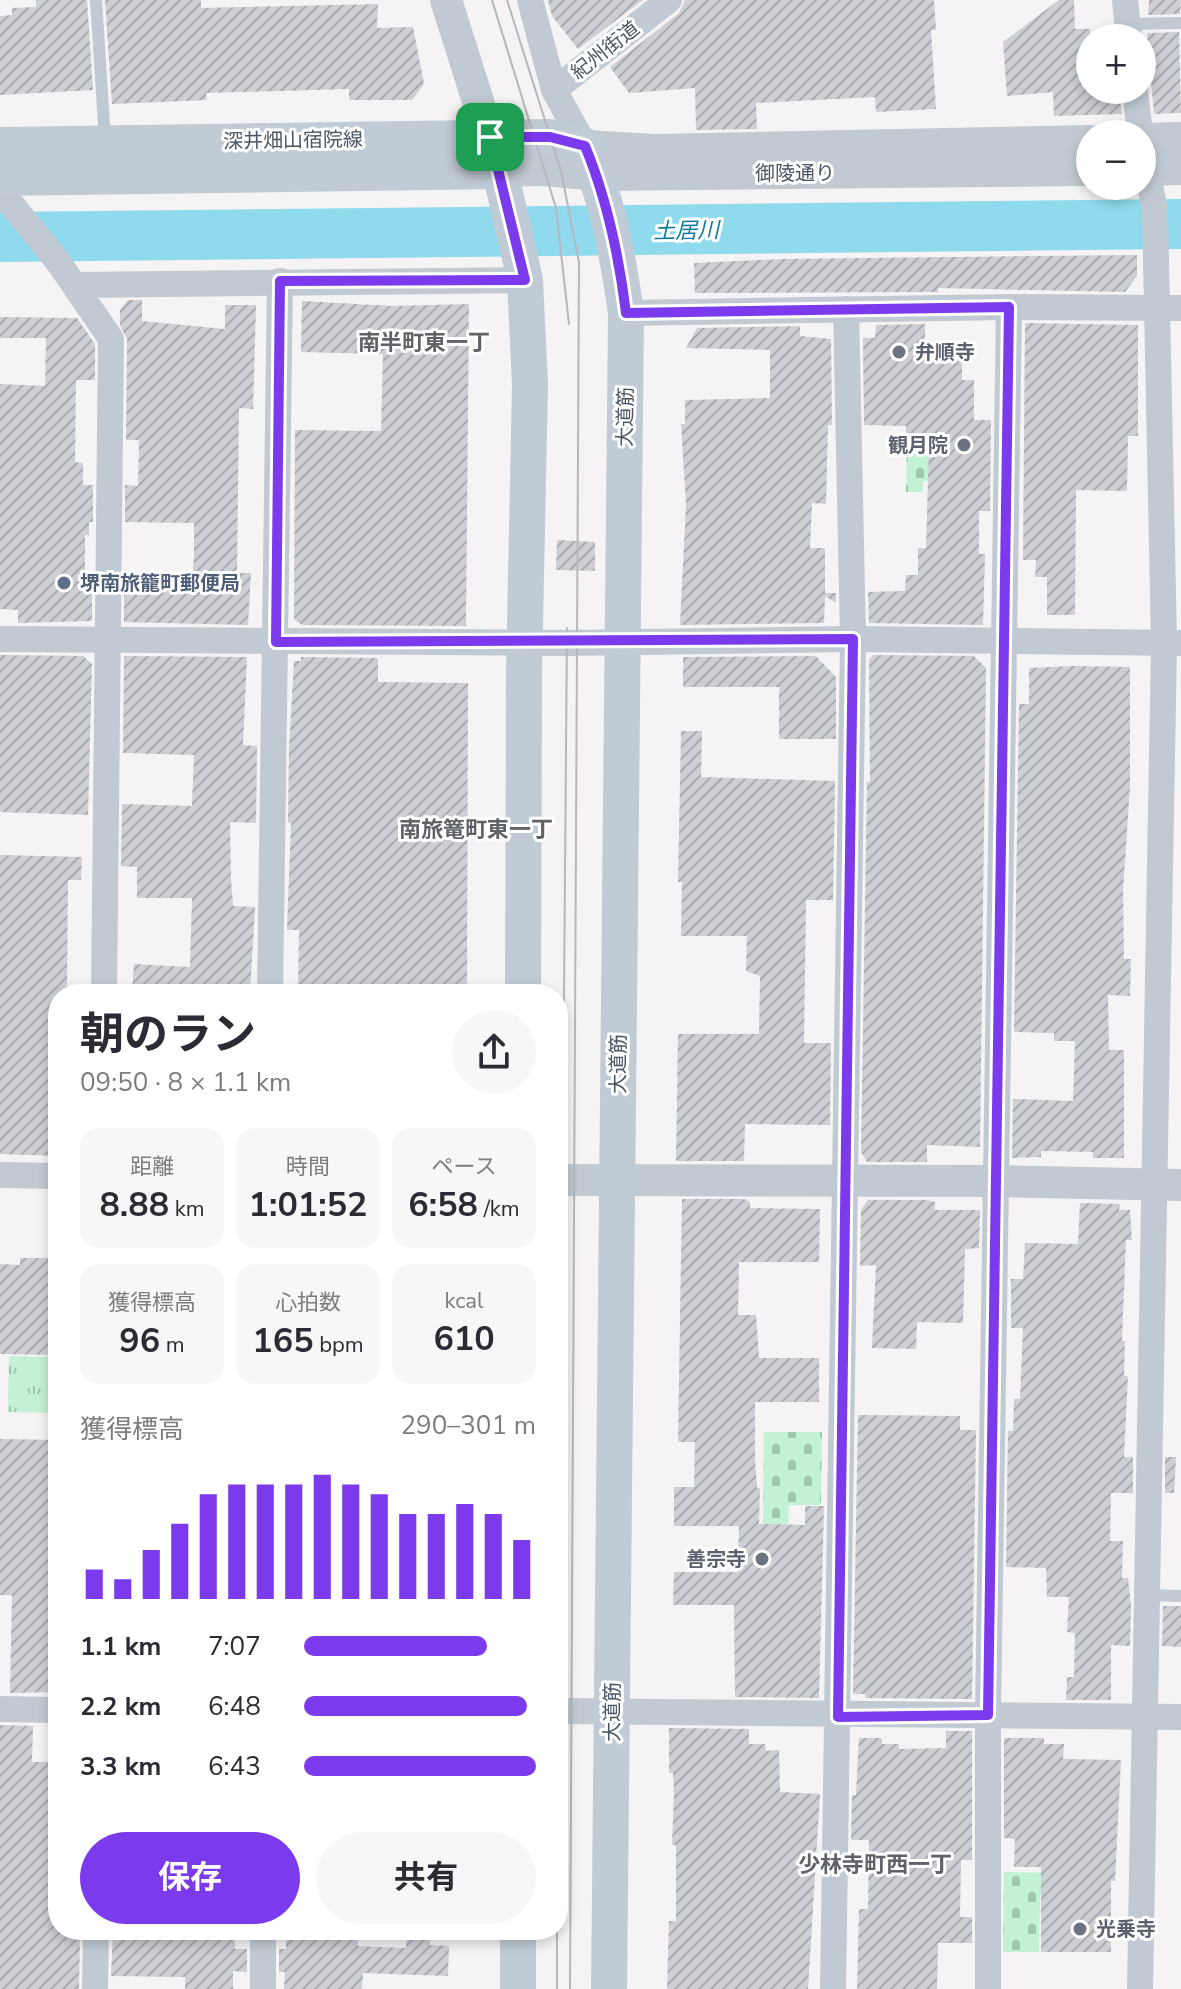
<!DOCTYPE html>
<html lang="ja">
<head>
<meta charset="utf-8">
<style>
  :root { --surface:#fff; --page:#f7f7f7; --text:#2b2b33; --muted:#7c7c81; --accent:#7c3aed }
  body { margin:0; font-family:"Nunito Sans","Noto Sans JP",sans-serif; background:var(--page); color:var(--text); height:100vh; display:flex; flex-direction:column; font-size:30px; white-space:nowrap }
  * { box-sizing:border-box; margin:0 }
  p { font-size:26px; color:var(--muted) }
  .icon { flex:none; width:44px; height:44px; fill:none; stroke:currentColor; stroke-width:2; stroke-linecap:round; stroke-linejoin:round }
  .map { position:relative; flex:1; overflow:hidden }
  .side { position:absolute; left:48px; top:984px; width:520px; height:956px; display:flex; flex-direction:column; background:var(--surface); border-radius:32px; box-shadow:0 4px 12px #0003 }
  .side>* { flex:none }
  .buttons { position:absolute; left:1076px; top:24px; display:grid; gap:16px }
  .buttons a { display:grid; place-items:center; width:80px; height:80px; border-radius:50%; background:var(--surface); box-shadow:0 4px 12px #0003; font-size:40px }
  .pin { position:absolute; display:grid; place-items:center; width:68px; height:68px; color:#fff; margin:-34px; border-radius:16px; box-shadow:0 4px 12px #0006 }
  .round { display:grid; place-items:center; flex:none; width:84px; height:84px; border-radius:42px; background:var(--page) }
  .head { display:flex; align-items:center; justify-content:space-between; height:136px; padding:0 32px }
  h1 { font-size:44px; font-weight:700; line-height:60px }
  .stats { display:grid; grid-template-columns:repeat(3,1fr); gap:12px; height:136px; padding:8px 32px }
  .stats div { display:grid; align-content:center; border-radius:20px; background:var(--page); text-align:center }
  .stats b { font-size:34px; font-weight:700 }
  .stats small { font-size:22px; font-weight:400 }
  .stats p { font-size:22px }
  .chart { height:224px; padding:16px 32px }
  .chart p { display:flex; justify-content:space-between }
  .chart svg { width:100%; height:144px; margin-top:8px; stroke:var(--accent); stroke-width:6 }
  .primary-button { display:flex; gap:16px; margin-top:auto; padding:16px 32px }
  .primary-button a { flex:1; height:92px; border-radius:48px; background:var(--accent); color:#fff; font-size:32px; font-weight:700; line-height:92px; text-align:center }
  .primary-button a+a { background:var(--page); color:var(--text) }
  ul { padding:0 32px; list-style:none; font-size:26px }
  li { display:grid; grid-template-columns:128px 96px 1fr; align-items:center; height:60px }
  li i { height:20px; border-radius:10px; background:var(--accent) }
  .map>svg:first-child { display:block }
</style>
</head>
<body>
<div class="map">
<svg width="1181" height="1989" viewBox="0 0 1181 1989">
  <defs>
    <pattern id="grass-tufts" width="24" height="20" patternUnits="userSpaceOnUse" patternTransform="scale(2)"><rect width="24" height="20" fill="#c3f1d5"/><path d="M3 7l-1-3M5 7V3M7 7l1-3M15 17l-1-3M17 17v-4M19 17l1-3" fill="none" stroke="#a0c6b0"/></pattern>
    <pattern id="cemetery-stones" width="16" height="16" patternUnits="userSpaceOnUse" patternTransform="scale(2)"><rect width="16" height="16" fill="#c3f1d5"/><path d="M2 7V4a2 2 0 0 1 4 0v3zM10 15v-3a2 2 0 0 1 4 0v3z" fill="#a0c6b0"/></pattern>
    <pattern id="building-hatch" width="6" height="6" patternUnits="userSpaceOnUse" patternTransform="scale(2)"><rect width="6" height="6" fill="#cdcfd5"/><path d="M-1 1l2-2M0 6l6-6M5 7l2-2" fill="none" stroke="#a8abb0"/></pattern>
  </defs>
  <rect width="100%" height="100%" fill="#f5f3f3"/>
  <path fill="url(#grass-tufts)" d="M9,1356L58,1357V1413L8,1412Z"/>
  <g fill="url(#cemetery-stones)">
    <path d="M945,418L938,482L923,481V492H906L907,447L926,448L927,431Z"/>
    <path d="M764,1432H822L821,1505H789L788,1531H763Z"/>
    <path d="M1004,1872L1062,1873L1061,1895H1040L1039,1952H1003Z"/>
  </g>
  <g fill="none" stroke-linecap="round" stroke-linejoin="round">
    <path stroke="#90daee" stroke-width="50" d="M0,237L1181,224"/>
  </g>
  <g fill="url(#building-hatch)">
    <path d="M36,0H87L93,90L0,95V16L12,15V8L36,7Z"/>
    <path d="M105,0H201V8L378,4L377,28L413,27L424,84L412,100H349V89L206,93L207,100L112,104Z"/>
    <path d="M548,0H643L578,49L552,16Z"/>
    <path d="M685,0H934L936,30H931L936,109L876,112L875,97L756,103L757,129L696,130L695,88L629,93L610,67L679,13Z"/>
    <path d="M1059,0H1074L1075,29H1090V90L1119,91L1122,114L1054,116L1053,92L1007,96L1003,42Z"/>
    <path d="M1149,0H1181L1180,14L1148,15Z"/>
    <path d="M1179,32L1181,113L1154,114L1147,33Z"/>
    <path d="M1137,255V276L1125,292L938,288V292H925L695,293L694,263L783,259Z"/>
    <path d="M128,300H142V321L225,329V305H256L253,409L239,408L237,573H251L248,625L124,622V582H192L194,557V523L125,522V485L138,486L139,440H126L127,339L120,325V310Z"/>
    <path d="M302,301L392,306L469,304L466,626L302,625L294,619L295,430L381,431L383,354L301,352Z"/>
    <path d="M0,317L77,318L95,344V380H76L75,462L83,463V485H93V522H89V535H85V581H92V621L18,623V610L0,609V384L45,386L46,338H0Z"/>
    <path d="M1025,323L1138,325V436H1128L1127,491L1076,490L1075,615H1047V577H1035L1036,560H1023Z"/>
    <path d="M925,324V352L962,353V380H974V420H991L990,511H979V554H985L983,625L869,623L868,592L905,591L906,575H918V548H926L929,445H906V426L864,425L863,338H875L876,325Z"/>
    <path d="M800,326V336L831,339L832,425H828L826,504L812,503L810,548H825V593H836V603L825,596L824,623L680,625L686,505L681,424H685V400L770,398V350L686,348L697,328Z"/>
    <path d="M557,540L595,542V571L556,570Z"/>
    <path d="M0,655L83,656L92,664L88,815L0,812Z"/>
    <path d="M873,655L974,656L986,668L980,1147L927,1145V1162H867L861,1152L867,782H870L869,660Z"/>
    <path d="M124,656L247,657L243,745L257,746L256,823L230,822L231,879L233,906L255,907L250,994H132L134,964L190,967L192,898H137V867L121,866L122,804L192,806L194,755L123,753Z"/>
    <path d="M816,656L836,677V739H779V687H683V657Z"/>
    <path d="M301,657L378,658V682L468,683L467,994L298,988L299,930H287L291,823H288L289,748L294,661H301Z"/>
    <path d="M1073,666L1130,667V786L1123,890L1124,959H1131L1130,996L1108,995L1109,1050H1124V1158H1093V1152L1041,1151V1157L1012,1158L1013,1099L1073,1101L1075,1041H1054V1033L1014,1032L1019,704H1029V668Z"/>
    <path d="M681,731H702L701,777L835,781L833,900H806L804,1043H831L830,1125L745,1124L744,1161H676L678,1034H759L760,976L746,971L747,936H681L682,882H678Z"/>
    <path d="M0,855L82,857L81,880H68L67,994H58V1156L0,1154Z"/>
    <path d="M682,1199H744L750,1202V1208L820,1209L819,1262H739L738,1315H756L759,1358H819V1402H755V1459L757,1488H760L759,1524L805,1525V1506H824L819,1698L735,1697L734,1605H673L674,1572H738L739,1526H674V1487H694L695,1442H678Z"/>
    <path d="M868,1200H927L935,1202V1210H980L979,1248L965,1249L963,1323L917,1322L916,1349L872,1348L876,1265L860,1266L861,1210Z"/>
    <path d="M1080,1203L1120,1204L1119,1210H1130L1132,1240H1126L1122,1341H1125L1124,1376H1128L1124,1457H1133V1493H1111L1110,1541H1123L1122,1578H1128L1131,1605L1130,1646L1111,1645V1700H1066L1067,1677H1074L1075,1633L1067,1632L1069,1597H1047L1046,1568L1006,1567L1008,1431H1013L1014,1399H1020L1023,1328H1011V1279H1023L1025,1243L1078,1244Z"/>
    <path d="M20,1258H58V1355L0,1354V1264L20,1265Z"/>
    <path d="M858,1415L960,1416V1430H976L972,1699L865,1698V1694H853Z"/>
    <path d="M0,1439L58,1440V1692L10,1693L12,1595H0Z"/>
    <path d="M1165,1457H1176L1174,1493H1165Z"/>
    <path d="M1163,1606H1181V1647L1162,1646Z"/>
    <path d="M0,1725L33,1726L32,1762H58V1930H68V1936H80L79,1989H0Z"/>
    <path d="M669,1728L749,1729V1744H765L766,1751L779,1750L780,1792L820,1794L808,1989H667L669,1921H676V1845H672L674,1794L673,1773H669Z"/>
    <path d="M946,1731H972V1860H961L960,1917H972V1943H938L937,1989H857L859,1909H868L869,1840H851L852,1795H856L859,1738H882V1744H899V1749L946,1748Z"/>
    <path d="M1004,1738H1044V1744H1064L1063,1759L1121,1760L1115,1881H1111V1952H1041V1867H1014L1015,1839L1004,1838Z"/>
    <path d="M113,1930H235V1949H247V1972L233,1971V1989H185V1977L111,1976Z"/>
    <path d="M286,1930L358,1931V1946L406,1948L407,1938L430,1939V1945L449,1946L448,1976L363,1973L362,1989H284L285,1972H279V1949H286Z"/>
  </g>
  <g fill="none" stroke-linecap="round" stroke-linejoin="round">
    <g stroke="#c1cad2" stroke-width="12">
      <path d="M96,0L105,140"/>
      <path d="M1127,24L1181,23"/>
      <path d="M1147,1595L1181,1596"/>
    </g>
    <g stroke="#c1cad2" stroke-width="26">
      <path d="M530,0L554,90L585,146"/>
      <path d="M1125,0L1129,38"/>
      <path d="M554,90L669,0"/>
      <path d="M1135,90L1140,134"/>
      <path d="M0,190L59,263L111,339L104,994"/>
      <path d="M75,285L525,280"/>
      <path d="M626,313L1009,307L1181,308"/>
      <path d="M0,639L567,643L853,639L1180,643"/>
      <path d="M270,994L280,281"/>
      <path d="M0,1175L58,1176"/>
      <path d="M0,1709L58,1710"/>
      <path d="M558,1711L1181,1717"/>
      <path d="M95,1989L96,1930"/>
      <path d="M263,1989V1930"/>
      <path d="M833,1989L853,639L846,309"/>
      <path d="M988,1989V1715L1009,307"/>
      <path d="M1140,1989L1164,643L1155,211L1144,154"/>
    </g>
    <g stroke="#c1cad2" stroke-width="32">
      <path d="M446,0L500,171L546,170L597,175L1090,170"/>
      <path d="M1142,139L1181,138"/>
      <path d="M585,146L655,150L1090,141"/>
      <path d="M1142,170L1181,169"/>
      <path d="M558,1180L997,1181L1181,1185"/>
    </g>
    <g stroke="#c1cbd6" stroke-width="36">
      <path d="M0,145L550,137L585,146C607,199 618,256 626,313L609,1989"/>
      <path d="M0,178L500,171L525,280L530,384L524,674L523,994"/>
      <path d="M518,1989V1930"/>
    </g>
    <g stroke="#b5b8bd" stroke-width="2">
      <path d="M492,0L556,208L569,324"/>
      <path d="M507,0L561,171L579,262L570,1989"/>
      <path d="M558,1732L567,628"/>
      <path d="M557,1989V1930"/>
    </g>
  </g>
  <g fill="none" stroke-linecap="round" stroke-linejoin="round">
    <g stroke="#fff" stroke-width="16">
      <path id="route" d="M490,137H550L585,146C607,199 619,256 626,313L1009,307L988,1715L838,1717L853,639L276,642L280,281L525,280Z"/>
    </g>
    <use href="#route" stroke="#7c3aed" stroke-width="10"/>
  </g>
  <g fill="#6b7280" stroke="#fff" stroke-width="3">
    <circle cx="899" cy="352" r="8"/>
    <circle cx="964" cy="445" r="8"/>
    <circle cx="762" cy="1559" r="8"/>
    <circle cx="1080" cy="1929" r="8"/>
  </g>
  <circle fill="#5c6f8a" stroke="#fff" stroke-width="3" cx="64" cy="583" r="8"/>
  <g text-anchor="middle" stroke-width="6" stroke-linejoin="round" paint-order="stroke">
    <g font-size="20" fill="#4a5661" stroke="#fff">
      <text transform="translate(605 50) rotate(-38)" y="7">紀州街道</text>
      <text transform="translate(293 140) rotate(-1)" y="7">深井畑山宿院線</text>
      <text x="795" y="180">御陵通り</text>
      <text transform="translate(625 417) rotate(-89)" y="7">大道筋</text>
      <text transform="translate(618 1064) rotate(-90)" y="7">大道筋</text>
      <text transform="translate(612 1712) rotate(-90)" y="7">大道筋</text>
    </g>
    <g font-size="20" font-weight="bold" fill="#5b616d" stroke="#fff" text-anchor="start">
      <text x="915" y="359">弁順寺</text>
      <text x="948" y="452" text-anchor="end">観月院</text>
      <text x="746" y="1566" text-anchor="end">善宗寺</text>
      <text x="1096" y="1936">光乗寺</text>
    </g>
    <g font-size="20" font-weight="bold" fill="#4e5e75" stroke="#fff" text-anchor="start">
      <text x="80" y="590">堺南旅籠町郵便局</text>
    </g>
    <g font-size="22" font-style="italic" fill="#0c7c9b" stroke="#fff">
      <text transform="translate(686 230) rotate(-1)" y="8">土居川</text>
    </g>
    <g font-size="22" font-weight="bold" fill="#5f6368" stroke="#fff">
      <text x="424" y="350">南半町東一丁</text>
      <text x="476" y="837">南旅篭町東一丁</text>
      <text x="875" y="1872">少林寺町西一丁</text>
    </g>
  </g>
</svg>
<div class="buttons">
<a>+</a>
<a>−</a>
</div>
<div class="pin" style="left:490px;top:137px;background:#1e9e55"><svg class="icon" aria-label="arrive" viewBox="0 0 24 24"><path d="M6 21V4h12l-3 4 3 4H6"/></svg></div>
<section class="side">
<div class="head"><div><h1>朝のラン</h1><p>09:50 · 8 × 1.1 km</p></div><a class="round"><svg class="icon" aria-label="share" viewBox="0 0 24 24"><path d="M12 15V3M7 8l5-5 5 5M5 13v7h14v-7"/></svg></a></div>
<div class="stats">
<div><p>距離</p><b>8.88<small> km</small></b></div>
<div><p>時間</p><b>1:01:52</b></div>
<div><p>ペース</p><b>6:58<small> /km</small></b></div>
</div>
<div class="stats">
<div><p>獲得標高</p><b>96<small> m</small></b></div>
<div><p>心拍数</p><b>165<small> bpm</small></b></div>
<div><p>kcal</p><b>610</b></div>
</div>
<div class="chart"><p><span>獲得標高</span>290–301 m</p>
<svg viewBox="0 0 160 44" preserveAspectRatio="none"><path d="M5 44V35M15 44V38M25 44V29M35 44V21M45 44V12M55 44V9M65 44V9M75 44V9M85 44V6M95 44V9M105 44V12M115 44V18M125 44V18M135 44V15M145 44V18M155 44V26"/></svg>
</div>
<ul>
<li><b>1.1 km</b>7:07<i style="width:79%"></i></li>
<li><b>2.2 km</b>6:48<i style="width:96%"></i></li>
<li><b>3.3 km</b>6:43<i style="width:100%"></i></li>
</ul>
<div class="primary-button"><a>保存</a><a>共有</a></div>
</section>
</div>
</body>
</html>
